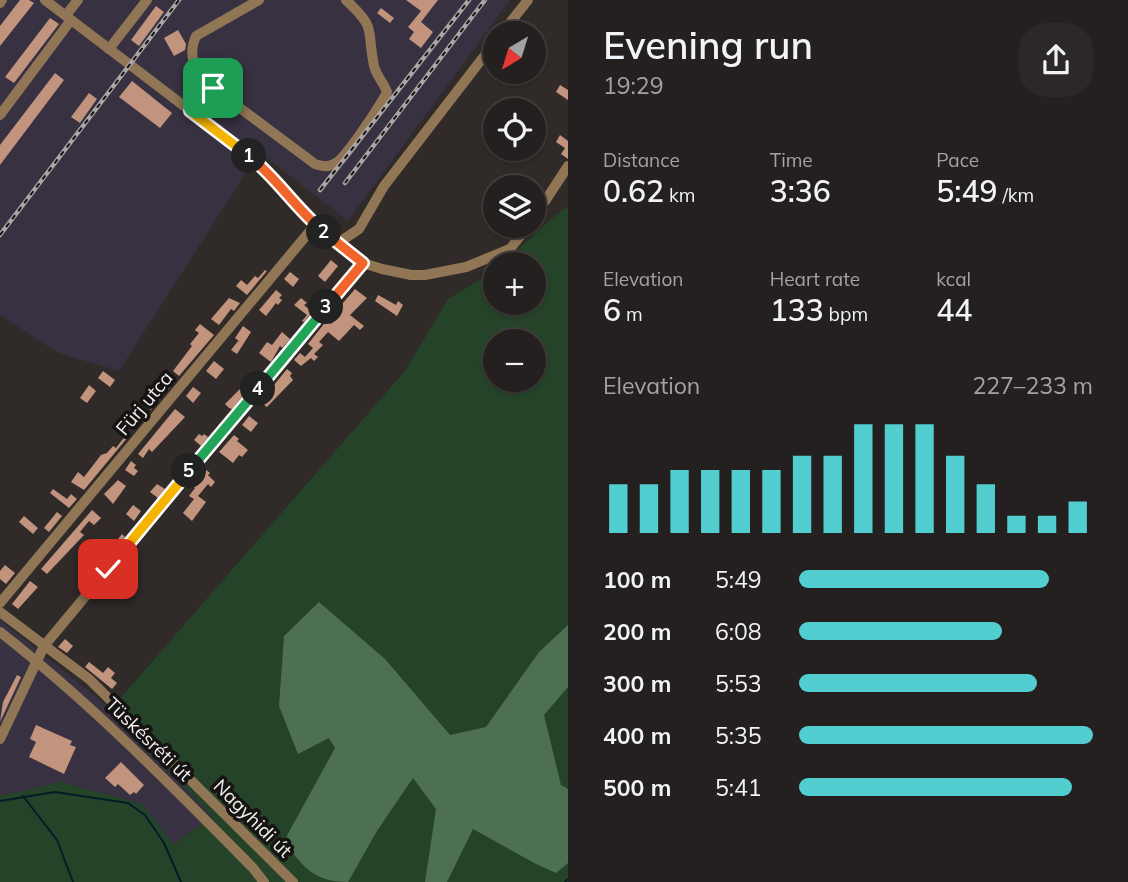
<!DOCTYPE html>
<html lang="en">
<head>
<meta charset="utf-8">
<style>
  :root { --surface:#24201f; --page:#2c2828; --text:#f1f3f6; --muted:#a3a3a4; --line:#413e3d; --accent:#52cdd0 }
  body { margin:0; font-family:Mulish,sans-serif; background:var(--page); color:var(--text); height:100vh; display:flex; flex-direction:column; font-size:26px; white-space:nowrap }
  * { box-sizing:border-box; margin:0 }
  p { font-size:23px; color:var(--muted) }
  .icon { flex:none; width:38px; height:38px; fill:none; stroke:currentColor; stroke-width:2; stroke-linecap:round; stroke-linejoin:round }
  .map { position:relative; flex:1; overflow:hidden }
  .panel { display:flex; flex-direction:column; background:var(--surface); width:560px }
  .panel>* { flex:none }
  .needle { width:46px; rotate:218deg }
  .buttons { position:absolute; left:483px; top:21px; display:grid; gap:14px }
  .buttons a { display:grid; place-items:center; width:63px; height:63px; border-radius:50%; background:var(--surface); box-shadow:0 2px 5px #0004,0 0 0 2px var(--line); font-size:35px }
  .pin { position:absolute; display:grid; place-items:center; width:60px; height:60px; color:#fff; margin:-30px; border-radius:14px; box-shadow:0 4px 10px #0006 }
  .km { position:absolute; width:35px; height:35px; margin:-18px; border-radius:50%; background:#222; color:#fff; font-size:19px; line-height:35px; text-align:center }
  .round { display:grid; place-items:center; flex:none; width:74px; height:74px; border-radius:28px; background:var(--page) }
  .head { display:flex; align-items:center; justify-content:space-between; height:119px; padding:0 35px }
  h1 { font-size:38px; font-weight:600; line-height:52px }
  .metrics { display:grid; grid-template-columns:repeat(3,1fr); gap:10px; height:119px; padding:7px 35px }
  .metrics div { display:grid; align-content:center }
  .metrics b { font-size:30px; font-weight:600 }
  .metrics small { font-size:19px; font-weight:400 }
  .metrics p { font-size:19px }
  .chart { height:196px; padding:14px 35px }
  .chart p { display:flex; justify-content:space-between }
  .chart svg { width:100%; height:126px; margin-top:7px; stroke:var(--accent); stroke-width:6 }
  ul { padding:0 35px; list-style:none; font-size:23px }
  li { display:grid; grid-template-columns:112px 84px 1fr; align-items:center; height:52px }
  li i { height:18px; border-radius:9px; background:var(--accent) }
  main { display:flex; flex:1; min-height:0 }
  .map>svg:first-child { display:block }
</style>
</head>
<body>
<main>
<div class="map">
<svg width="568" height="882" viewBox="0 0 568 882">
  <rect width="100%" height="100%" fill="#302b29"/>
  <g fill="#373141">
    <path d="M0,0H510L348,221L259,152L119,371L58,353L0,315Z"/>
    <path d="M0,620L111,709L212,816L174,845L30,790L0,796Z"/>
  </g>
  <path fill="#254329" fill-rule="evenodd" d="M568,206V882H0V796L61,782L142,804L174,845L212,816L111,709L405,371L448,299L495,271V303H534V264H502L551,219ZM495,341H534V380H495Z"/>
  <path fill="#4c7050" d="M319,602L385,659L450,735L486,727L539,652L568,625V687L544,715L561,785L568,789V863L556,873L536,864L473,829L447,882H425L436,809L413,778L377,831L348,882C314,882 303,867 284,841L335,748L329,738L298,754L279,706L284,636Z"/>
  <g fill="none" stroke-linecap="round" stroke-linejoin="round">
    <g stroke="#001e27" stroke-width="2">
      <path d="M23,796L57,840L73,882"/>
      <path d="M0,801L55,792L128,803L145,815L164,843L181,882"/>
      <path d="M565,882L568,879"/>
    </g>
  </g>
  <g fill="#c2937d">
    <path d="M20,0H29L34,3L0,46V26Z"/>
    <path d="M406,0H438L421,22L433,32L421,48L409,39L414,32L408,27L421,11Z"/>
    <path d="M156,6L164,12L139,46L131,40Z"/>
    <path d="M381,8L394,18L390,23L377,13Z"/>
    <path d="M50,18L59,24L14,83L5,77Z"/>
    <path d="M178,30L186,44L185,50L174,56L164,38Z"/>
    <path d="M55,73L64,80L0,165V145Z"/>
    <path d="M132,81L172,113L160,128L119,97Z"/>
    <path d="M560,85L568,90V100L556,92Z"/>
    <path d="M89,93L97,99L80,123L71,117Z"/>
    <path d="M560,135L568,141V159L561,154L565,148L556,142Z"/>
    <path d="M331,260L338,266L325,282L318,276Z"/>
    <path d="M265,270L267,271L247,295L236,286L241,280L247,285L255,276L258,278Z"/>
    <path d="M290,272L299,279L293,287L284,279Z"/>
    <path d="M355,289L367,298L350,315L364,326L360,330L354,325L339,341L328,332L319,342L323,345L314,354L318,357L314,361L311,358L301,366L294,360L300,353L305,357L313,348L308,344L327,320L331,324L340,314L336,311Z"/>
    <path d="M276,290L282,295L279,298L282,300L278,305L276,303L266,316L259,310Z"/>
    <path d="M378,295L396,305L398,301L403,305L397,316L375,301Z"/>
    <path d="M229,298L240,303L234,311L231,309L219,325L211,319Z"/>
    <path d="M301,298L307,303L304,305L312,312L304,322L302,321L307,315L294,305Z"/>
    <path d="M200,324L214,335L179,376L173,371L192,346L190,344L199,333L195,330Z"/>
    <path d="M243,326L251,332L237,354L231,350L238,341L240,342L235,338Z"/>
    <path d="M282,332L290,339L282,348L280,346L271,362L259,353L267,342L272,345Z"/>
    <path d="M214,361L224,369L216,379L206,371Z"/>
    <path d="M287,369L292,373L290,376L293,380L267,407L260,402Z"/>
    <path d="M103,371L115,380L110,387L98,378Z"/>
    <path d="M166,380L172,385L151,410L142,401L156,385L160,388Z"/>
    <path d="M89,385L96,391L87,403L80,398Z"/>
    <path d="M193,387L201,393L193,403L186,396Z"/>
    <path d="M241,388L246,392L232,409L229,408L225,404Z"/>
    <path d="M175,409L185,417L152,452L149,449L143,458L138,454Z"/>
    <path d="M249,416L258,423L251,432L242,425Z"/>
    <path d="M199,434L202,436L204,434L208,437L201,446L194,440Z"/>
    <path d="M126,435L128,437L84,490L71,482L78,472L84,477L101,455L107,453L113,446L116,448Z"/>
    <path d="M234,435L239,439L237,441L248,450L242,457L239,455L233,463L219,452Z"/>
    <path d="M131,461L136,465L134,468L138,471L134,476L125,470Z"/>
    <path d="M205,469L210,473L208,475L215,482L211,487L208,484L198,496L206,502L192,521L183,513L194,499L189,496L195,488L192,485Z"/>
    <path d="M118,480L126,486L113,504L104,494Z"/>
    <path d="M157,484L165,489L158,498L150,492Z"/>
    <path d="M53,489L67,499L71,494L77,499L69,508L50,493Z"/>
    <path d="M133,505L141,511L134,521L126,514Z"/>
    <path d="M92,510L101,518L94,525L89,521L80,532L84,535L47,574L41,569Z"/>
    <path d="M57,512L62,516L49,532L44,528Z"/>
    <path d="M24,516L38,528L33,534L19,522Z"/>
    <path d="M122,534L125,537L85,585L80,581L90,568L88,566L91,562L96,566L103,557L101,555L105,549L108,552Z"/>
    <path d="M127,561L133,566L132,568L134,570L124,582L122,580L110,598L102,592Z"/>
    <path d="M5,565L15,573L6,584L0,579V571Z"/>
    <path d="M30,581L38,587L18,609L12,604Z"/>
    <path d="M65,639L73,646L67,653L58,647Z"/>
    <path d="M89,662L103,673L108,667L115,673L111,678L117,683L112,689L85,667Z"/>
    <path d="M17,675L21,677L0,722L3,702Z"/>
    <path d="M36,725L72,741L70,745L76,747L64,774L29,757L36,742L30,739Z"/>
    <path d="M121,762L144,785L136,794L134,792L130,795L118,784L115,787L105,778Z"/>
  </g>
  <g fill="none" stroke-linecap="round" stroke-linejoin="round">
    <g stroke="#917656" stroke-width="10">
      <path d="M45,0L251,157L307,218L363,263L382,269L411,275H425L466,267L510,249L528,226"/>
      <path d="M259,0L196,36C187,57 195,69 209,85L315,164C322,166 328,168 336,163C347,156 380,106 387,92C384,83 376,75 374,66C366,28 378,30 346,0"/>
      <path d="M0,3L2,0"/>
      <path d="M66,15L78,0"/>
      <path d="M502,33L528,0"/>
      <path d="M109,49L147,0"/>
      <path d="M190,111L213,88"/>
      <path d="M0,115L71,20"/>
      <path d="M534,218L568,166"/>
      <path d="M338,243L359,229L384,186L495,42"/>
      <path d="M0,603L315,225"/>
      <path d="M0,612L89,679L293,882"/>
      <path d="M0,632C93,705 170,784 253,868L264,882"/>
      <path d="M0,739L44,646L363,263"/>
    </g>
    <g stroke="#aaa6a5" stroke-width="4.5">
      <g id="rail">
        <path d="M345,183L485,0"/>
        <path d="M320,190L469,0"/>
        <path d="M0,235L179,0"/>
      </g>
    </g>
    <use href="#rail" stroke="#161413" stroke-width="2" stroke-dasharray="5" stroke-linecap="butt"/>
  </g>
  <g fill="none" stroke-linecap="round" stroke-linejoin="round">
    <g stroke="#fff" stroke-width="14">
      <path id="split-1" d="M213,88L190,111L249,156"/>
    </g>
    <g stroke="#fff" stroke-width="14">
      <path id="split-2" d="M249,156C277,178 296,209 324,232"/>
    </g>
    <g stroke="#fff" stroke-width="14">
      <path id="split-3" d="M324,232L363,263L326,307"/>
    </g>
    <g stroke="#fff" stroke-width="14">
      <path id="split-4" d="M258,389L326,307"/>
    </g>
    <g stroke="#fff" stroke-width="14">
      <path id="split-5" d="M189,471L258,389"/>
    </g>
    <g stroke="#fff" stroke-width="14">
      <path id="split-6" d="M108,569L189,471"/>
    </g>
    <use href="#split-1" stroke="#f5b400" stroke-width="9"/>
    <use href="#split-2" stroke="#f0652b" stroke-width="9"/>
    <use href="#split-3" stroke="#f0652b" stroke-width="9"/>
    <use href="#split-4" stroke="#22a559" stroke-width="9"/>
    <use href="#split-5" stroke="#22a559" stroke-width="9"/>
    <use href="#split-6" stroke="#f5b400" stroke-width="9"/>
  </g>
  <g text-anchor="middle" stroke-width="7" stroke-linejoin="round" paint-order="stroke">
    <g font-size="19" fill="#f2efee" stroke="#161413">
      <text transform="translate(144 403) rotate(-50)" y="7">Fürj utca</text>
      <text transform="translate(149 739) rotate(44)" y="7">Tüskésréti út</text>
      <text transform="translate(253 818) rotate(45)" y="7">Nagyhidi út</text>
    </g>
  </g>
</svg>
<div class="buttons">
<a><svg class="needle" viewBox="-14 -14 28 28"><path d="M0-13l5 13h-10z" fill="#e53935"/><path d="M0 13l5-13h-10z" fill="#a3a3a4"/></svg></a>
<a><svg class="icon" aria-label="locate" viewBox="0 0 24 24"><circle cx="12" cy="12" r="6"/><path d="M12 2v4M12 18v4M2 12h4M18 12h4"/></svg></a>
<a><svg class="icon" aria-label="layers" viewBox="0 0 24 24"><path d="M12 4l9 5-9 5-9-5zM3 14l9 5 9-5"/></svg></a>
<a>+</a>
<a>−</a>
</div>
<div class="pin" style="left:213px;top:88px;background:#1e9e55"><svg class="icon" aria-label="arrive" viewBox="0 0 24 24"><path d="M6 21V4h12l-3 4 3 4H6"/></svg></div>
<div class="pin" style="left:108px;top:569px;background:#d93025"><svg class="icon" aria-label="check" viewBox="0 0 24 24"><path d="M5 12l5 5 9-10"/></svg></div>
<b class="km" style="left:249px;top:156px">1</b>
<b class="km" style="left:324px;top:232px">2</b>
<b class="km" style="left:326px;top:307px">3</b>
<b class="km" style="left:258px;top:389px">4</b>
<b class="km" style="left:189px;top:471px">5</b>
</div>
<section class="panel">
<div class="head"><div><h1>Evening run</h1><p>19:29</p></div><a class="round"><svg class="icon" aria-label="share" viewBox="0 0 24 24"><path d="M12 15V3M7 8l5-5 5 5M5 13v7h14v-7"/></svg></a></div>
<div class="metrics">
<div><p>Distance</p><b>0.62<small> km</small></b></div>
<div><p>Time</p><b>3:36</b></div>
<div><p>Pace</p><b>5:49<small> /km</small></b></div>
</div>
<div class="metrics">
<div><p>Elevation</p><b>6<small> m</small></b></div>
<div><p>Heart rate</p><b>133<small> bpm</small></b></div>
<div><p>kcal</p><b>44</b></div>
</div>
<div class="chart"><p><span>Elevation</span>227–233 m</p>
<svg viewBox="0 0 160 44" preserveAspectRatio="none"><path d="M5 44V27M15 44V27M25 44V22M35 44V22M45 44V22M55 44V22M65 44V17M75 44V17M85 44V6M95 44V6M105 44V6M115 44V17M125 44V27M135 44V38M145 44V38M155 44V33"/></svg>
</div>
<ul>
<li><b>100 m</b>5:49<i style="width:85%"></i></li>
<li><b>200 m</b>6:08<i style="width:69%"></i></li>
<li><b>300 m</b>5:53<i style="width:81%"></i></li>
<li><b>400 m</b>5:35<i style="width:100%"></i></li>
<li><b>500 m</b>5:41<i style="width:93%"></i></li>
</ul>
</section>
</main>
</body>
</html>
